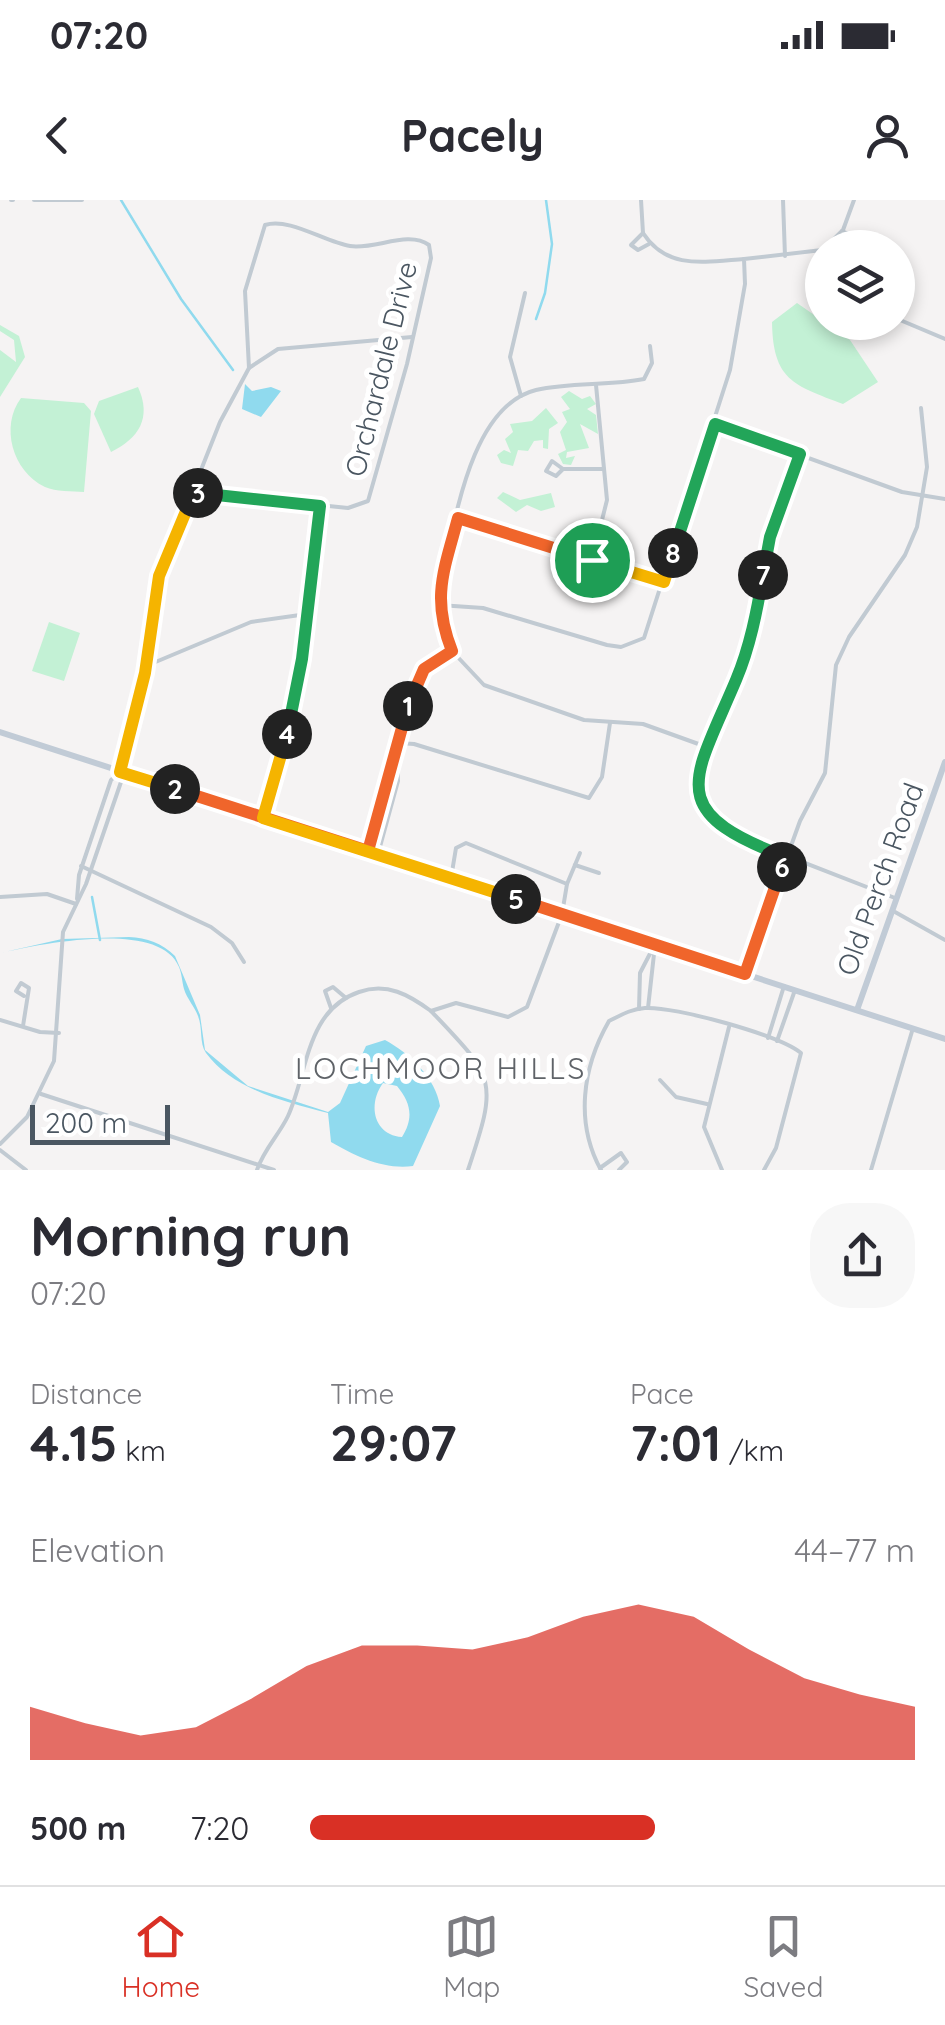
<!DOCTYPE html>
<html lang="en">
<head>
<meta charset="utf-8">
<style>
  :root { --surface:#fff; --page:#f7f7f7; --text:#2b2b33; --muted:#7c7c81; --line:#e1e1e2; --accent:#d93025 }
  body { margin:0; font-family:Quicksand,sans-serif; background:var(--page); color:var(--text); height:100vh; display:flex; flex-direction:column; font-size:38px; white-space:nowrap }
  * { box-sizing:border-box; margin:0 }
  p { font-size:32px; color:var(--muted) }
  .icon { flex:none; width:55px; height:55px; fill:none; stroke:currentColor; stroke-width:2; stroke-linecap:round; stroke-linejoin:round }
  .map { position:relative; height:970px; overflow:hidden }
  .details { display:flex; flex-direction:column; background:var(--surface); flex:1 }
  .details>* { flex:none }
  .buttons { position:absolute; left:805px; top:30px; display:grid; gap:20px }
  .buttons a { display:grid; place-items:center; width:110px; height:110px; border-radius:50%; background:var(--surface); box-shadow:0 5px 15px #0003; font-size:50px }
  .scale { position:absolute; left:30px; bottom:25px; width:140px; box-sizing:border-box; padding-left:10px; border:5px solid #4a5661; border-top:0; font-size:28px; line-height:35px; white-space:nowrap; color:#4a5661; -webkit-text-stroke:8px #fff; paint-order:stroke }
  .pin { position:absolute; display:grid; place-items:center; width:85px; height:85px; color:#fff; margin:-42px; border:5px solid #fff; border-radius:50%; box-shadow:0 2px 10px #0007 }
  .km { position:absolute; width:50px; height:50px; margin:-25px; border-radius:50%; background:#222; color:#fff; font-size:28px; line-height:50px; text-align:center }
  .round { display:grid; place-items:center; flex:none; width:105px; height:105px; border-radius:40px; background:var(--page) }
  .headline { display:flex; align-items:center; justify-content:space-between; height:170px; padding:0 30px }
  h1 { font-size:55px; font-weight:700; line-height:75px }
  .figures { display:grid; grid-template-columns:repeat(3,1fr); gap:15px; height:170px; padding:10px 30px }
  .figures div { display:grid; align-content:center }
  .figures b { font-size:50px; font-weight:700 }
  .figures small { font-size:28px; font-weight:400 }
  .figures p { font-size:28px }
  .chart { height:280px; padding:20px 30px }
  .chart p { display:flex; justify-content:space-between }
  .chart svg { width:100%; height:180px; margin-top:10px; fill:var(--accent); opacity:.7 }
  ul { padding:0 30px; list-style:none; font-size:32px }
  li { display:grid; grid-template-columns:160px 120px 1fr; align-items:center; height:75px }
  li i { height:25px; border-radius:12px; background:var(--accent) }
  .status { display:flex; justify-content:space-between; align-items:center; height:70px; padding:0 50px; background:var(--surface); direction:ltr }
  .status svg { height:28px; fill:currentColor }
  header { display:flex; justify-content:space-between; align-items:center; height:130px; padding:0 30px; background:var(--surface); font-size:45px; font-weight:700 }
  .tabs { display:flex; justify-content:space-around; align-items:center; height:140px; border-top:2px solid var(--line); background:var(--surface); font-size:28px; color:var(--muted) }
  .tabs a { display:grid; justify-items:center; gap:5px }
  .tabs .current { color:var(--accent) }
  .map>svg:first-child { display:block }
</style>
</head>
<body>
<div class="status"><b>07:20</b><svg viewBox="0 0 49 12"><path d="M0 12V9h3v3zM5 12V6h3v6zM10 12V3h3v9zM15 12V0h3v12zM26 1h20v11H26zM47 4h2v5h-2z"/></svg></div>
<header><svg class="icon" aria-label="back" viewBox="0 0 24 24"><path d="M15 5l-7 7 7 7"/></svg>Pacely<svg class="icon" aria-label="person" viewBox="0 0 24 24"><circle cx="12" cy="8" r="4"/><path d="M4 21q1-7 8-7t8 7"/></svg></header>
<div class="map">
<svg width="945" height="970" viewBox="0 0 945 970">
  <rect width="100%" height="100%" fill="#f5f3f3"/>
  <g fill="#c3f1d5">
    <path d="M797,103L850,140L878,182L843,204C793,185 773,180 772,122Z"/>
    <path d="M0,125L19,136L25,157L0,197V150L16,162L14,140L0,131Z"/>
    <path d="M138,187C152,218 139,238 111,252L94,214L99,201Z"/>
    <path d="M569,191L582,199L590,196L596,204L587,209L596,215L598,234L580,224L589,248L567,252L566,258L575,256L571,265L563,264L558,254L566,250L560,232L567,222L562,212L570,209L561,197Z"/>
    <path d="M21,198L84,203L91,211L84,292C72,291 56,292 45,287C12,271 0,226 21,198Z"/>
    <path d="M546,208L558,223L549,229L548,249L543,248V240L534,241L528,251L518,250L513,266L501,263L497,255L504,250L511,253L505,239L513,232L510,224L532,221Z"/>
    <path d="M503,292L520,300L551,293L555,307L541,311L527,305L516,312L497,298Z"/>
    <path d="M49,422L80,433L64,481L32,471Z"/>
  </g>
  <g fill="#90daee" fill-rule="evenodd">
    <path d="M245,184L252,191L271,187L281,191L261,217L242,209Z"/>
    <path d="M129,737C147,738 162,743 175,756L200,815L205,850L248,886L328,912L340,903L366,846L385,840C409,853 436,878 440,906L413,966C384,970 355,956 331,942L328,913C286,902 233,890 206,853C199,843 203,828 198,816C195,807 187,799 184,789C182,782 182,774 179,767C160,719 40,744 0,753L62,739ZM383,883L397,886C411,903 414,918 402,937C374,935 367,905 383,883Z"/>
  </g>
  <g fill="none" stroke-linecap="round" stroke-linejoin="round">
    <g stroke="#90daee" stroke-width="2.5">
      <path d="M121,0L181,99L233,170"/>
      <path d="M536,119L545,93L552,44L546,0"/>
      <path d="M92,697L100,740"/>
    </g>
    <g stroke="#c1cad2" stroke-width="4">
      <path d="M11,0H13"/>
      <path d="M34,0H82"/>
      <path d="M641,0L643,33C667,70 704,62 744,59"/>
      <path d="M783,0L785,56"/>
      <path d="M842,31L877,47"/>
      <path d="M643,33L631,45L638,50L649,44"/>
      <path d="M825,48L843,30L854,0"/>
      <path d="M900,120L945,139"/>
      <path d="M650,146L652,163L644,179C609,186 571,182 536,190C467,207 454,332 439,391L438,415L452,451L484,485L584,520L643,524L704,546"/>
      <path d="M249,168L278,149L412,137"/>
      <path d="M521,196L510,157L525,93"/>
      <path d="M715,224L902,292L945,299"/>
      <path d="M800,254L771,337L749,446L704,546L699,582L704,606L728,633L895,698"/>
      <path d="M563,269L552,261L546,271L556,276L563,269H604"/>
      <path d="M458,318L663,382"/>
      <path d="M592,360L607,300L596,185"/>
      <path d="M439,405L483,408L607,445L621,447L644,438L730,170L745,84L744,59L822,50"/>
      <path d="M146,466L251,422L307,414"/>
      <path d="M399,543L414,544L589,598L602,577L610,523"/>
      <path d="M263,618L293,513L320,306"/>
      <path d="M368,651L416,481L435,460L452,451"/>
      <path d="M378,654L398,581L397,559"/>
      <path d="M575,665L599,673"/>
      <path d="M81,666L211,727L232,743L244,762"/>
      <path d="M567,684L580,653"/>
      <path d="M0,697L47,694L76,704"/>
      <path d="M77,699L79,675L111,580L119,573"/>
      <path d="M895,712L945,740"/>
      <path d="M745,773L800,621L825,573L836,465L849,437L905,355L917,327L927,267L921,208"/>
      <path d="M331,808L325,791L333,787L346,798"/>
      <path d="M648,808L655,745"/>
      <path d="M639,809L640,773L655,744"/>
      <path d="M431,811C496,879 498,880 468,970"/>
      <path d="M0,820L40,832L59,833"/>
      <path d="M23,826L29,788L21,783L16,791L24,796"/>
      <path d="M768,838L784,786"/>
      <path d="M777,841L795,790"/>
      <path d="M660,880L676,897L707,904"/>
      <path d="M41,894L274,970"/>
      <path d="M0,944L27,917L54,861L63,732L86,684L121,582L145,473L159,376L220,222L249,168L245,91L265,25C289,17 325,42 350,46C375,50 408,30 429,45L431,58L407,164L368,301L348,308L193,292"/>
      <path d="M0,950L26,970"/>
      <path d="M600,968L621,953L627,962L619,970"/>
      <path d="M257,970C264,949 279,935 288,916C308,872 306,810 359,792C387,782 409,795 431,811L456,803L508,817L527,807L562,714L567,684L466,643L456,648L451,678"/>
      <path d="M601,970C575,923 582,868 609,821C621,815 631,809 645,808C674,806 779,835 801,853L776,948L764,970"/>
      <path d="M722,970L704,927L729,827"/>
      <path d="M871,970L913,828"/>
    </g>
    <g stroke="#c1cbd6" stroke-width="6">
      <path d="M0,532L945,839"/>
      <path d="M857,810L945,562"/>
    </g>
  </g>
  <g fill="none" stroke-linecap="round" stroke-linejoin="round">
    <g stroke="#fff" stroke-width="20">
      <path id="split-1" d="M408,506L424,469L452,451C431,398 444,370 458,318L592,360"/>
    </g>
    <g stroke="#fff" stroke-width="20">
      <path id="split-2" d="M175,589L368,651L408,506"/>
    </g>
    <g stroke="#fff" stroke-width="20">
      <path id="split-3" d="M175,589L120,572L145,473L159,376L194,292L198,293"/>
    </g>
    <g stroke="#fff" stroke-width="20">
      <path id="split-4" d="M198,293L320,306L302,459L287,534"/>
    </g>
    <g stroke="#fff" stroke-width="20">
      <path id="split-5" d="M287,534L263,618L516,699"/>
    </g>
    <g stroke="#fff" stroke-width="20">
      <path id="split-6" d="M516,699L745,774L782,667"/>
    </g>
    <g stroke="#fff" stroke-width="20">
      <path id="split-7" d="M763,375C757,411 750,447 736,480C694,580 662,611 786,657L782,667"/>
    </g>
    <g stroke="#fff" stroke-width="20">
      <path id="split-8" d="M673,353L715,224L800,254L770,337L763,375"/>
    </g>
    <g stroke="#fff" stroke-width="20">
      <path id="split-9" d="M592,360L664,382L673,353"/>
    </g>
    <use href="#split-1" stroke="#f0652b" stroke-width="12"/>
    <use href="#split-2" stroke="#f0652b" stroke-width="12"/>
    <use href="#split-3" stroke="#f5b400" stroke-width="12"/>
    <use href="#split-4" stroke="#22a559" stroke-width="12"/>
    <use href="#split-5" stroke="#f5b400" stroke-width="12"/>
    <use href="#split-6" stroke="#f0652b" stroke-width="12"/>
    <use href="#split-7" stroke="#22a559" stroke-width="12"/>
    <use href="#split-8" stroke="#22a559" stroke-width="12"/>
    <use href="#split-9" stroke="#f5b400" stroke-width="12"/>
  </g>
  <g text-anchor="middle" stroke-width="10" stroke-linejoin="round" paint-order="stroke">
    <g font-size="28" fill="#4a5661" stroke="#fff">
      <text transform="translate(381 169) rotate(-76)" y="10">Orchardale Drive</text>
      <text transform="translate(880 679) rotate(-70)" y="10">Old Perch Road</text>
    </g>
    <g font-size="30" letter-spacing="2.5" fill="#5f6368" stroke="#fff">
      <text x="441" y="879">LOCHMOOR HILLS</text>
    </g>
  </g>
</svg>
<div class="buttons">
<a><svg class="icon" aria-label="layers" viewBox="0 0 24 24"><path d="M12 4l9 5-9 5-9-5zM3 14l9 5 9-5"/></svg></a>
</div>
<div class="scale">200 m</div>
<div class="pin" style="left:592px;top:360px;background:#1e9e55"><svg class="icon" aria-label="arrive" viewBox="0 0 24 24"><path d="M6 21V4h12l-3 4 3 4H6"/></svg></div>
<b class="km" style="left:408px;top:506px">1</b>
<b class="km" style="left:175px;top:589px">2</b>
<b class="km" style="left:198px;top:293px">3</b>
<b class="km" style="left:287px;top:534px">4</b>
<b class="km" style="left:516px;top:699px">5</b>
<b class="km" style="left:782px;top:667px">6</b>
<b class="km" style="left:763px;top:375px">7</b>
<b class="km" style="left:673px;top:353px">8</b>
</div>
<section class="details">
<div class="headline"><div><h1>Morning run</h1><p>07:20</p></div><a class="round"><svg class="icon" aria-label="share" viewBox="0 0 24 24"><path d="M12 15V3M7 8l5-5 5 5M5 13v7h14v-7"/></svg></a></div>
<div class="figures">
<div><p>Distance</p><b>4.15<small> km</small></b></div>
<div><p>Time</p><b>29:07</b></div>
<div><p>Pace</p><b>7:01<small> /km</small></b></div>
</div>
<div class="chart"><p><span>Elevation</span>44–77 m</p>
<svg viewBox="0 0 160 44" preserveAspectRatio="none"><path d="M0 44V31L10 35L20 38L30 36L40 29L50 21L60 16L70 16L80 17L90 14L100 9L110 6L120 9L130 17L140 24L150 28L160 31V44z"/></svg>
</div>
<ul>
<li><b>500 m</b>7:20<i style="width:57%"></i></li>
</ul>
</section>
<nav class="tabs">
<a class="current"><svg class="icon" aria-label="home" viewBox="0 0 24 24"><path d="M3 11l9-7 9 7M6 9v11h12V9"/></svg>Home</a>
<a><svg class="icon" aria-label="map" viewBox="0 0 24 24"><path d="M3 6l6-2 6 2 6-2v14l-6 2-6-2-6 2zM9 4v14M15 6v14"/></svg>Map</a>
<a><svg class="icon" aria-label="saved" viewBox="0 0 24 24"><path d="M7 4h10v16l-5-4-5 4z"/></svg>Saved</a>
</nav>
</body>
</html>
